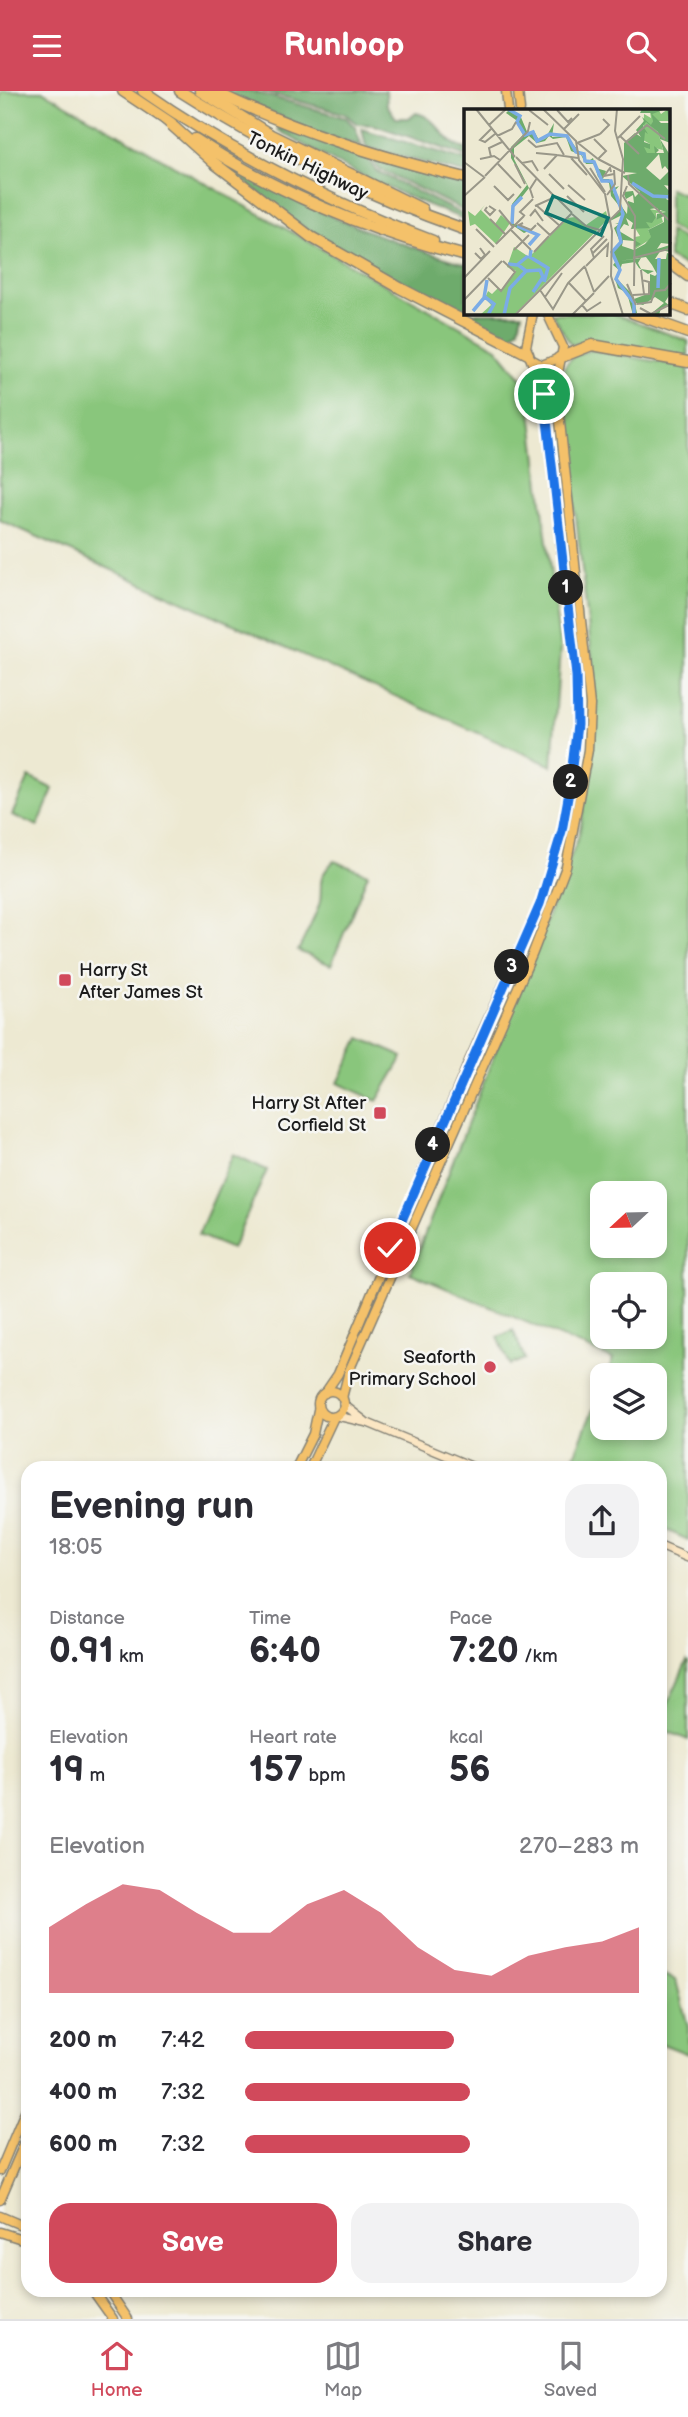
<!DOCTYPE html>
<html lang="en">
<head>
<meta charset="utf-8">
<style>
  :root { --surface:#fff; --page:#f2f2f3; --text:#2b2b33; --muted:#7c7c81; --line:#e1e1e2; --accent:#d1495b }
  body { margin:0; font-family:"Balsamiq Sans",sans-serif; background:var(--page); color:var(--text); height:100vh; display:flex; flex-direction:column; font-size:26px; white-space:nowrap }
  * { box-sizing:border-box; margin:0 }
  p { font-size:23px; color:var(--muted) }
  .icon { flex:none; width:38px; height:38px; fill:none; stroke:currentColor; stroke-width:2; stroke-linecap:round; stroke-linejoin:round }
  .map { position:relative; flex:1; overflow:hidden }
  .side { position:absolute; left:21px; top:1370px; width:646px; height:836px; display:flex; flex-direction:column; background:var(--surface); border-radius:21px; box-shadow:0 4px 10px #0003 }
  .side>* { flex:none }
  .needle { width:46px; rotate:248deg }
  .tools { position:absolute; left:590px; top:1090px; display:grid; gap:14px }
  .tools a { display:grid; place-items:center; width:77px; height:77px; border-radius:14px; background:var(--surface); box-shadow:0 4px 10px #0003; font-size:35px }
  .pin { position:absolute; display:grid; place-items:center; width:60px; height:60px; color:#fff; margin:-30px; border:4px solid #fff; border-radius:50%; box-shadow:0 2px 7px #0007 }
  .km { position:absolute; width:35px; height:35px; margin:-18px; border-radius:50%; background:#222; color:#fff; font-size:19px; line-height:35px; text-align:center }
  .round { display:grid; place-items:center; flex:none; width:74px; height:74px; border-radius:21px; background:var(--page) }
  .headline { display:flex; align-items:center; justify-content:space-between; height:119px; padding:0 28px }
  h1 { font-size:38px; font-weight:700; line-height:52px }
  .metrics { display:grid; grid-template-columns:repeat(3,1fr); gap:10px; height:119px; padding:7px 28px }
  .metrics div { display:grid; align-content:center }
  .metrics b { font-size:35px; font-weight:700 }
  .metrics small { font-size:19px; font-weight:400 }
  .metrics p { font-size:19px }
  .chart { height:196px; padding:14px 28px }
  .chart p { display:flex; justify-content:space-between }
  .chart svg { width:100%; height:126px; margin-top:7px; fill:var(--accent); opacity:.7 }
  .primary-button { display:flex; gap:14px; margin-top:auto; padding:14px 28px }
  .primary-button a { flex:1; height:80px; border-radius:21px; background:var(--accent); color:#fff; font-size:28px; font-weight:700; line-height:80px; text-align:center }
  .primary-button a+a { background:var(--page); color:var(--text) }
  ul { padding:0 28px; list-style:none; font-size:23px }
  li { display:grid; grid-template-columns:112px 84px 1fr; align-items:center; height:52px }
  li i { height:18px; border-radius:9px; background:var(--accent) }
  header { display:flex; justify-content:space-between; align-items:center; height:91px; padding:0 28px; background:var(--accent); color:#fff; font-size:32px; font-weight:700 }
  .menu { display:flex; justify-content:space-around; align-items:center; height:98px; border-top:2px solid var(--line); background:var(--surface); font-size:19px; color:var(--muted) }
  .menu a { display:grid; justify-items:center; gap:4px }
  .menu .current { color:var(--accent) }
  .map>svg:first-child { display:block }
</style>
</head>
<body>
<header><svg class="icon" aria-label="menu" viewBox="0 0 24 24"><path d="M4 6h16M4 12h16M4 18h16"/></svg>Runloop<svg class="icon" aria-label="search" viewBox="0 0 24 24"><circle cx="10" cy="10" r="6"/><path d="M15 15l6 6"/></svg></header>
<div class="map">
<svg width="688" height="2228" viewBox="0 0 688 2228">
  <rect width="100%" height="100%" fill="#f6f6f2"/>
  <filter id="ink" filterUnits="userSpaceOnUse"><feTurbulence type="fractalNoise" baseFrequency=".0143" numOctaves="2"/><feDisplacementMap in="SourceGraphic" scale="14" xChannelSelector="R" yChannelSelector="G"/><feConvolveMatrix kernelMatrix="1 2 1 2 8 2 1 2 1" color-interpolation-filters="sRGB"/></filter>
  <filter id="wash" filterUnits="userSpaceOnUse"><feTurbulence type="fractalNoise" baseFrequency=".00686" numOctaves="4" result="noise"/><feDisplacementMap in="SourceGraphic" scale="28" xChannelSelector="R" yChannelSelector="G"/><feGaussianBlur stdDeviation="1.57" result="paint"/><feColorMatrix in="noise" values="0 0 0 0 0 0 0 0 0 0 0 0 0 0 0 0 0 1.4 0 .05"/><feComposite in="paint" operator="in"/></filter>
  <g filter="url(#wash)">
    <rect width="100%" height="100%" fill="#ede9d2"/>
    <g fill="#89c67c" stroke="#52714c" stroke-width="2" fill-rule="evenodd">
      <path d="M3,0H42L497,257L528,295L560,558L552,675L0,429V2Z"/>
      <path d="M669,97L688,105V146L669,135Z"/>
      <path d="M669,140L688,151V177L669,167Z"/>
      <path d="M552,222H612L688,250V268L589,251L571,254Z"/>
      <path d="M591,259L688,276V1449L660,1436V1377H569L602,1297V1337H654V1284H607L613,1268L410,1182L579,744L592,670L593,576L560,285C567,268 574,263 591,259ZM602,1102H654V1155H602ZM602,1194H654V1246H602Z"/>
      <path d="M29,686L53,698L38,735L12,724Z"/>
      <path d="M334,770L368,783L331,874L298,860C305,846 312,832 318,817C326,798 312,791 334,770Z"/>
      <path d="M360,947L403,966L377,1010L338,992Z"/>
      <path d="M233,1063L267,1079L232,1158L198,1144Z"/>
      <path d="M513,1239L525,1268L510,1274L498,1246Z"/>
      <path d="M687,1570L688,1571V1649L660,1637V1630Z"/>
      <path d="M660,1882L676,1889L688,1936V1963L660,1952Z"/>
    </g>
    <g fill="#6eab6c" stroke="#456444" stroke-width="2">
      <path d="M223,0H251L346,27L355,36L362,55L318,43Z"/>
      <path d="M262,0H386L387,14L396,27H410L416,22C439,26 443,53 466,58V65L374,34L357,33L345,23Z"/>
      <path d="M279,36L367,67L376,80L466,125V129C401,105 338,75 278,39Z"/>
      <path d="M362,38L466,69V83L366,56Z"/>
      <path d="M209,61C290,112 374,146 466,173V222H522L519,237L509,248L370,179L288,126Z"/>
      <path d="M371,68L466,91V121L379,78Z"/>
    </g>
  </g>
  <g filter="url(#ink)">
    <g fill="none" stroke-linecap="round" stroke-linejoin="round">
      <g stroke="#848277" stroke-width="10">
        <g id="secondary">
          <path d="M343,1313L365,1330"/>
          <path d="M337,1325L368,1332L476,1377"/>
          <path d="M660,1455L688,1467"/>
        </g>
      </g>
      <g stroke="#848277" stroke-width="11">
        <g id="primary">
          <path d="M506,0L508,19"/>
          <path d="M518,0L520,19"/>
          <path d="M531,268L542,274L559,267"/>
          <circle cx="331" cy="1313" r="13"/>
          <path d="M325,1302L338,1283L470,968L540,813L562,740L570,701L577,634L576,585L544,303L526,256L533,222"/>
          <path d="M342,1307L349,1280L532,864L566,776L588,659L590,614L556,293L563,256L547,222"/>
          <path d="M296,1377L313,1343L318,1319"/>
          <path d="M310,1377L334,1326"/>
          <path d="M0,2080L28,2013"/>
          <path d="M0,2109L28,2044"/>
          <path d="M0,2125L28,2137"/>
          <path d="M0,2141L28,2150"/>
          <path d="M93,2200L113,2228"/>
          <path d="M109,2200L128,2228"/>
        </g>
      </g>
      <g stroke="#848277" stroke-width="13">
        <g id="motorway">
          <path d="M123,0L171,32"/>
          <path d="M143,0C233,63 330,111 433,150"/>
          <path d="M180,0C273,59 363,103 466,139"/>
          <path d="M200,0L271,44L422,118"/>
          <path d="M213,0C296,40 376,65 466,87"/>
          <path d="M166,29L213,71L311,146L400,197L528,263"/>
          <path d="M195,48C278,103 370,140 466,165"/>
          <path d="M669,171L688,185"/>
          <path d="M669,212L688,219"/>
          <path d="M633,222L688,242"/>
          <path d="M559,267L592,254L688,271"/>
        </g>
      </g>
      <use href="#secondary" stroke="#fbe6c3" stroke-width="7"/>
      <use href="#primary" stroke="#f4c16a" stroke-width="8"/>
      <use href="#motorway" stroke="#f4c16a" stroke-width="10"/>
    </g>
  </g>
  <g fill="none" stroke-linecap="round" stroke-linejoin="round" filter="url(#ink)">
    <g stroke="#fff" stroke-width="14">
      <path id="route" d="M390,1157L540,813L562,740L569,701L577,634L576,585L544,303"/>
    </g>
    <use href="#route" stroke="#1a73e8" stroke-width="9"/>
  </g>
  <g fill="#d1495b" stroke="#f6f6f2" stroke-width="2.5">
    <rect x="58" y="882" width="14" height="14" rx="3.5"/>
    <rect x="373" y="1015" width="14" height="14" rx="3.5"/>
    <circle cx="490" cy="1276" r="7"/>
  </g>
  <g text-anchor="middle" stroke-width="5" stroke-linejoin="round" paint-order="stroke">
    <g font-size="19" fill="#1c1c1c" stroke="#f6f6f2">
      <text transform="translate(308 74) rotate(26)" y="7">Tonkin Highway</text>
    </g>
    <g font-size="19" fill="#1c1c1c" stroke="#f6f6f2" text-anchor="end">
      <text x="79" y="885" text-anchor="start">Harry St<tspan x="79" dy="22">After James St</tspan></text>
      <text x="366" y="1018">Harry St After<tspan x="366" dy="22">Corfield St</tspan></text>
      <text x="476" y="1272">Seaforth<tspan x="476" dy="22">Primary School</tspan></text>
    </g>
  </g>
  <g transform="translate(464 18)">
    <rect width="206" height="206" fill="#ede9d2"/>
    <path d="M194,0L197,5L204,0L206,12H189L188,17L194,23L199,41L191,39V45L182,44L179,38L186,35L179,31L180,5L187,9L186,3ZM21,96L17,101L31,115L37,106L46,114L32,135L11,115L6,117L4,102L11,107ZM185,100L203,103L192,104V111L197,107L199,113L184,121L187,127L193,122V126L171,140V128L176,127L171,119L184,117L181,113L192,108ZM142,102L144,110L50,206H16L27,196L21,189L24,182L28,185L34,179L37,182L52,162L43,158L50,138L65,148L104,109L111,108L122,116Z" fill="#89c67c"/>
    <path d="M46,0L56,6L64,25L70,22L75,31L81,30L90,14L88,28L103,27L123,53L129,49L132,59L142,62L139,70H145L150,79L155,77L149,84L154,86L156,98L147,87L145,74L134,68L130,55H122L117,46L107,42L102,28L89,30L85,27L81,32L73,34L65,27L50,39V50L65,79L50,98L48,114L67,121L60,124L47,115L48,95L63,76L47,49V38L59,26L52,11L42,4ZM178,0H202L188,5L197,14H205L203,1L206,0V34L196,30L206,46V77L200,76L206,83L202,90L206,92V135L197,134L193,140L206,136V143L197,141L191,150H202L203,144L206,145V185L201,193L206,197L197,199L195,206L188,204L200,194L191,188L179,196L172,194L170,190L186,184V165L191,167L193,165L188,156L182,148L155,152L177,149L174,154L177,160L190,162L184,165L175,159L171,153L158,155L153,170L169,186L173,204L169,206L163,184L154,179L151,170L155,161L149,156L153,151L147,144L156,133L150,119L155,115L151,114H156L158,106L146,112L158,98L163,105L164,92L170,94L169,86L162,90L159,83L169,82L171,88L176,83L158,67L173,64L160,63V34L171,24L177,28L172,21L180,12L178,8L187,16L189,12L187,4H176ZM182,13L194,23L200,44H192L195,41L190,37L191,44H183L180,38L186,40V35L180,33L181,23L184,25L179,17ZM195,45L198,60L201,57L205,62L196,71L182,59ZM193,99L196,104V101L202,103L193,105L192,111L200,107V113L184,121L187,128L181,135L170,141L158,137L159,131L170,132L171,138L177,135L155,122L160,115L165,117L162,109L169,114L167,120L186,119L182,113L188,114L192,108L186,100Z" fill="#6eab6c" fill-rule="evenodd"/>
    <path fill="none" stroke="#7bace6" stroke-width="3.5" d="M44,0L56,7L53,13L61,26L69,23L73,32L86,25L103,27L112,43L120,45L121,52L130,53L138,72H147L159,105L154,120L157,133L148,143L156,161L152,170L170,194V206M168,74L189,87L207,88M48,115L49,97L58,88M53,117L74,126L65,136M67,141L66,148L84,159L80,173M44,155L53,156L64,147M53,155L62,162L76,161L79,168L69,183M194,179L195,149M21,188L30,195L24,206M9,202L20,189L23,171M40,206L46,179L62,162"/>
    <path fill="none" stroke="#999789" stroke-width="2" d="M12,0L51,48M79,0L112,32L115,51L141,85L148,122L147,167L159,206M65,1L84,16M93,1L104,13L108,9M25,16L42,0M27,20L16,31L21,33L31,25M100,20L115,5M136,25L145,16L139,10M33,27L48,20L52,13M156,27L175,45M154,29L176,7M130,30L142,42L134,50M64,31L72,38L93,34L100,46M162,33L183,16L201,30M113,34L136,25M114,34L134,50M72,44L93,46M27,48L25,39L38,33M52,48L91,88L71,97M107,49L123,66M16,50L30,47L36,51M134,50L161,64M0,53L20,68M58,54L68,52L74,62M34,55L57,79M51,55L61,75M126,59L141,83M80,60L93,46L114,49M147,63L146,59L140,67L150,65M85,65L100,80M164,66L165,75L207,113M21,67L64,22L66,13M104,76L121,91M30,77L44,91L50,85M163,77L159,87L171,107L170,177M143,86L151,75L150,61M0,87L21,68M103,87L120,103M92,88L108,104M69,89L66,80L73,69M72,96L96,117M23,98L21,101L26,106L31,101L25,97M35,101L49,118M108,105L122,117L136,121M61,107L56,103L69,90M66,107L71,101L79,112M26,110L42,126M59,114L55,116L67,121L72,116M73,114L86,126L108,104M12,120L30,138M47,121L67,141M32,135L60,107M50,141L65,126M70,143L85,127M11,144L17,150L21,146L16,139M128,145L143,130M130,149L127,140L140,127M169,149L205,140L207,133M122,157L144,135L143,148M121,158L130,183M177,161L180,185M0,169L26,142M24,169L37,182L51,163L39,152M105,174L122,192M163,175L172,196M76,181L89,200L104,174L121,157M130,183L145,167M169,186L185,185V173L178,171M81,188L98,164M0,191L38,152M173,195L187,193L191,182L201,181L207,174M118,196L123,202L137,193M176,199L187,205L207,195M51,206L156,101L159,50L151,22L153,0M108,206L130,184"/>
    <path fill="#0f766e" fill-opacity="0.15" stroke="#0f766e" stroke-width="3.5" d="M89,87L144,109L137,126L82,104Z"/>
    <rect width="206" height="206" fill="none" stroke="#1c1c1c" stroke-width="3.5"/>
  </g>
</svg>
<div class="tools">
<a><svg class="needle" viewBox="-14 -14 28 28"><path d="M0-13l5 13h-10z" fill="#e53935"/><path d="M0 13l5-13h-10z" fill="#7c7c81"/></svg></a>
<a><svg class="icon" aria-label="locate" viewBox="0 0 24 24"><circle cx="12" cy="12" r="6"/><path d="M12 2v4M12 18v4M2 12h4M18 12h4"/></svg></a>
<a><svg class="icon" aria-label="layers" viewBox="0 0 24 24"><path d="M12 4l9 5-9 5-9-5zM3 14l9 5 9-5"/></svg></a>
</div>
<div class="pin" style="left:544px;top:303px;background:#1e9e55"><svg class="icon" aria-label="arrive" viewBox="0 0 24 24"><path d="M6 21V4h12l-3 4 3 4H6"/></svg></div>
<div class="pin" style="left:390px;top:1157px;background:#d93025"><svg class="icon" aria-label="check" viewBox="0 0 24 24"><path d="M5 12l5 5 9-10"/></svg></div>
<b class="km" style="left:566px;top:497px">1</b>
<b class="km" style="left:571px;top:691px">2</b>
<b class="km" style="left:512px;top:876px">3</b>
<b class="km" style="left:433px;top:1054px">4</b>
<section class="side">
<div class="headline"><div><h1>Evening run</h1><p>18:05</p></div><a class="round"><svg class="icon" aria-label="share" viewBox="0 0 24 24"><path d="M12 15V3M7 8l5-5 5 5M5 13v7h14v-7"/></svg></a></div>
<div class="metrics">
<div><p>Distance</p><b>0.91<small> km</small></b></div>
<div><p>Time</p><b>6:40</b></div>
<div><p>Pace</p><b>7:20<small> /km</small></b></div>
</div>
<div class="metrics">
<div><p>Elevation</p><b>19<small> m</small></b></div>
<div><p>Heart rate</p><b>157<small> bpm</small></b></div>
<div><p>kcal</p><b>56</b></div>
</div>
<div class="chart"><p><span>Elevation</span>270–283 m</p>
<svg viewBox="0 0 160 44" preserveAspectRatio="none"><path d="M0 44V21L10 13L20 6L30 8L40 16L50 23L60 23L70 13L80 8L90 16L100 28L110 36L120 38L130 31L140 28L150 26L160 21V44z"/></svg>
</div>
<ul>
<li><b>200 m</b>7:42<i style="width:53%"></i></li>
<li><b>400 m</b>7:32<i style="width:57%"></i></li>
<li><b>600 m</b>7:32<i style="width:57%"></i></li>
</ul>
<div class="primary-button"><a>Save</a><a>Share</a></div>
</section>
</div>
<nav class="menu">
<a class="current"><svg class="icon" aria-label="home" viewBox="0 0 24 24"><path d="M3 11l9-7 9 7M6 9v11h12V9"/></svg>Home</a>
<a><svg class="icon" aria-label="map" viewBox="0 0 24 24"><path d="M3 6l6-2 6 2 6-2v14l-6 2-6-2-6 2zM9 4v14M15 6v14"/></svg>Map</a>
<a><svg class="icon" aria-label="saved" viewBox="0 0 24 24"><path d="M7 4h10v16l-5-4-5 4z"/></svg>Saved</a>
</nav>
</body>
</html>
